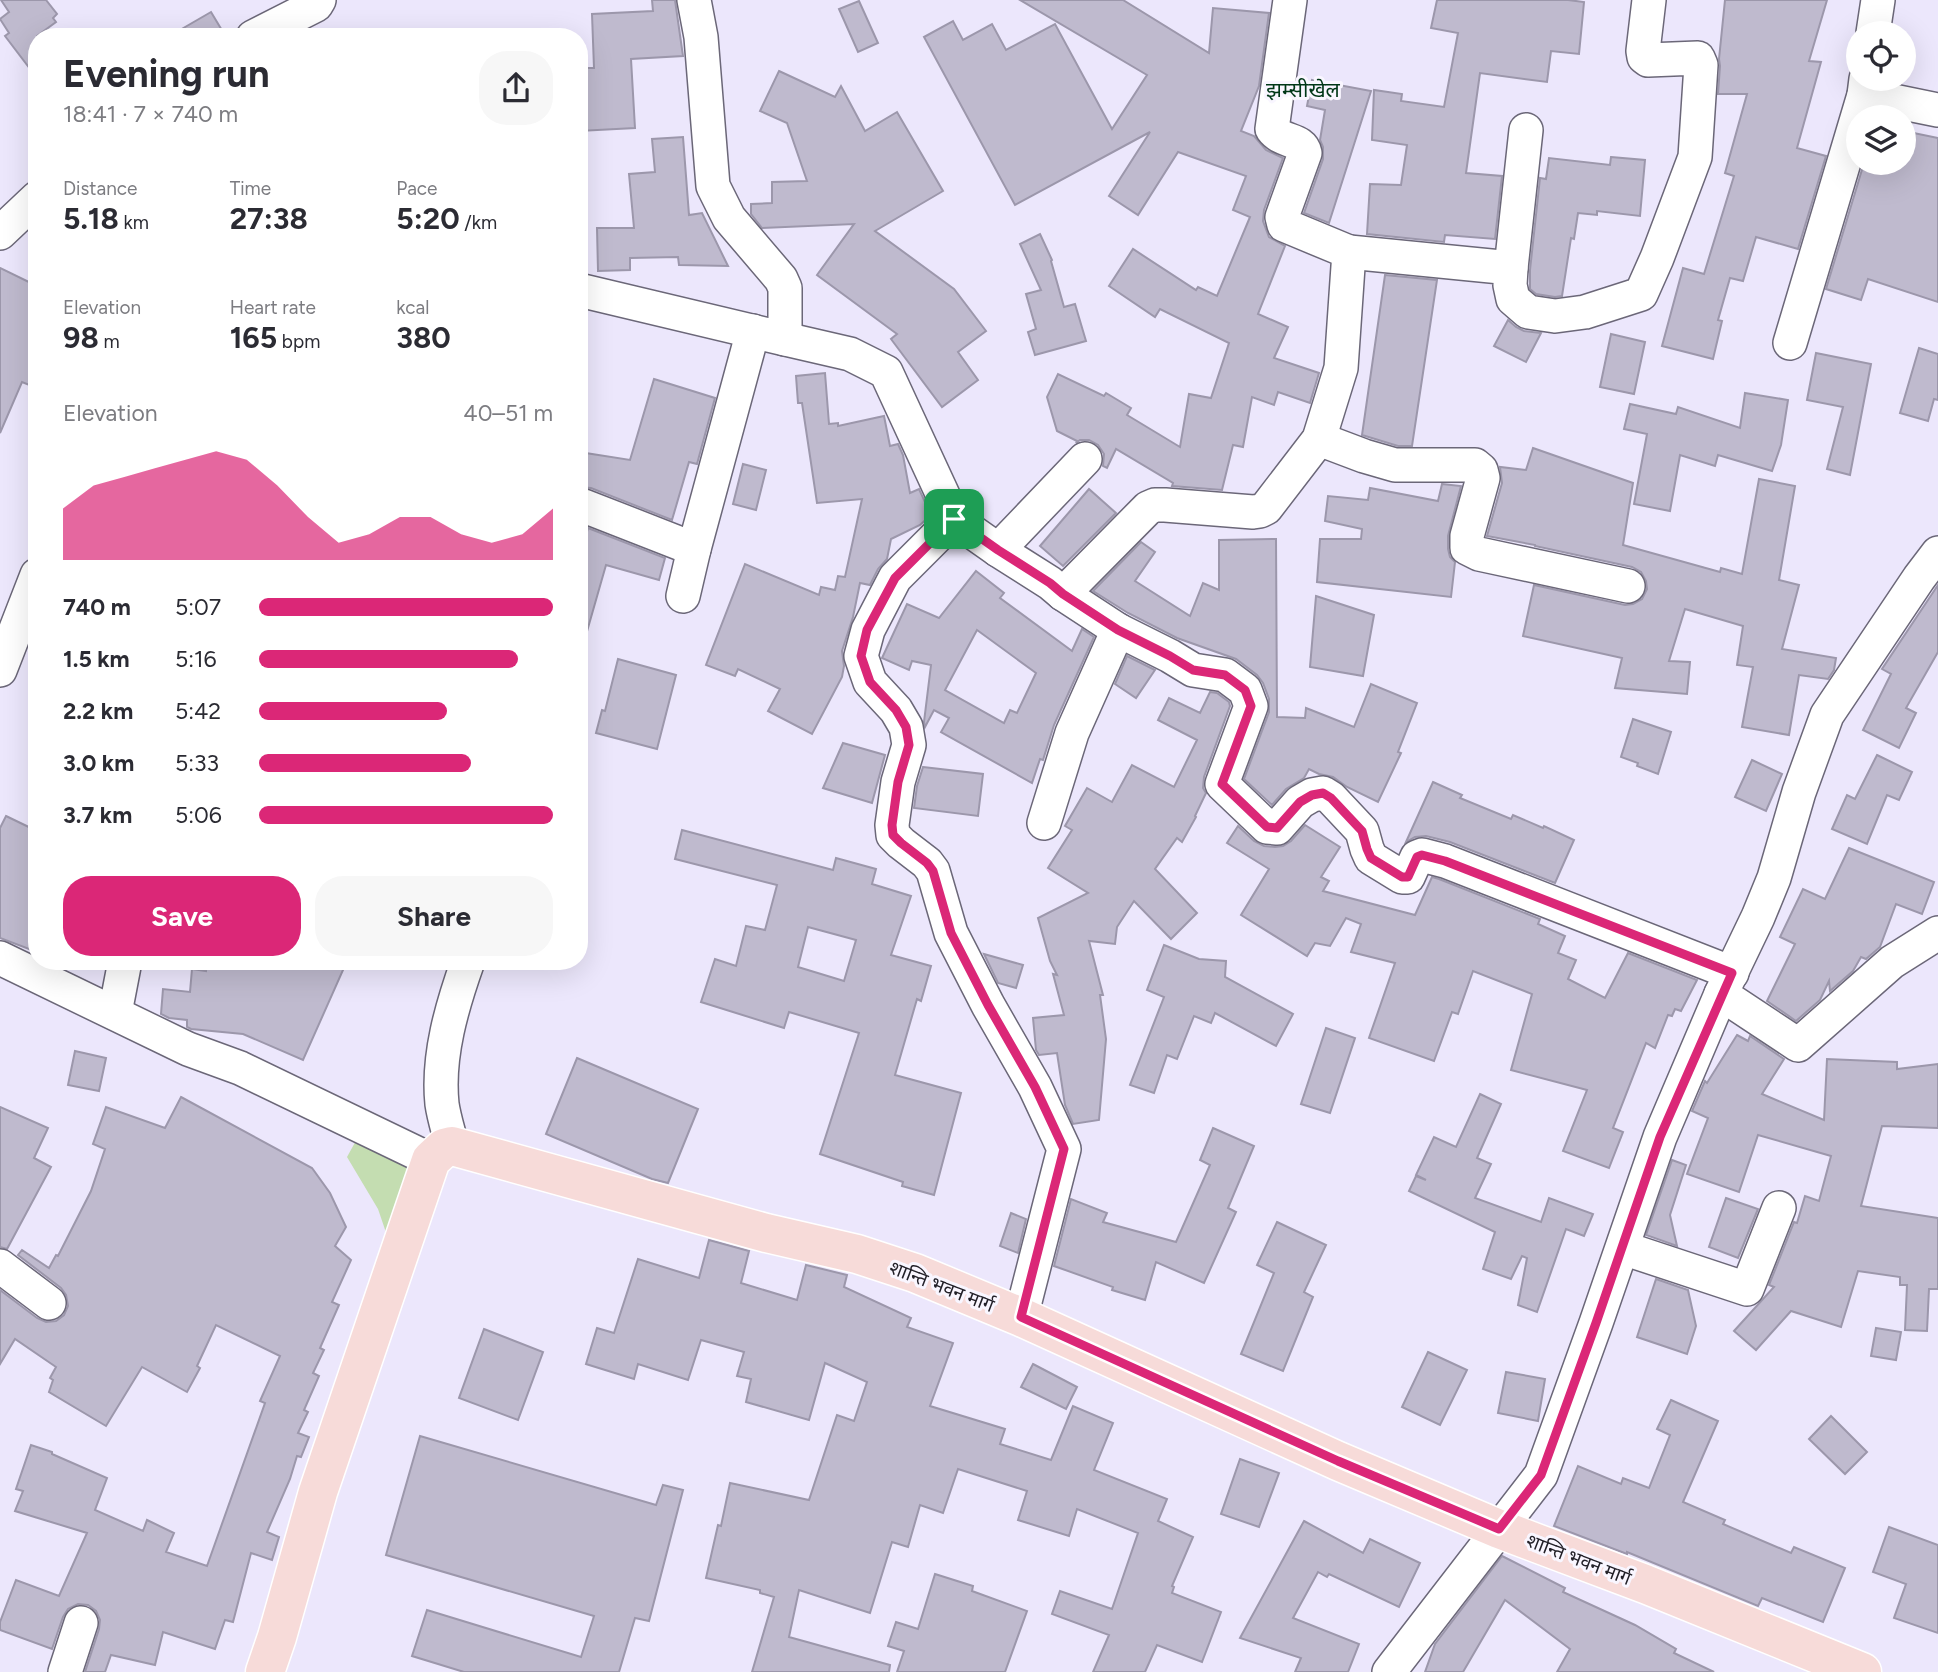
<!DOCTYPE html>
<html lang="en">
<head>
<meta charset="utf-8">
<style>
  :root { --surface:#fff; --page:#f7f7f7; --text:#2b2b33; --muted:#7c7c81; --accent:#db2777 }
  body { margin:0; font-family:Figtree,"Noto Sans Devanagari",sans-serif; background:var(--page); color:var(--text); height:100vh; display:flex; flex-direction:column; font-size:26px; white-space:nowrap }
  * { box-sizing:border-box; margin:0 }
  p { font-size:23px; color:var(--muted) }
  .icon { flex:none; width:38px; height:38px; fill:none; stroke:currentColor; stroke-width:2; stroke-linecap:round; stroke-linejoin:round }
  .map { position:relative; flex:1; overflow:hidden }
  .drawer { position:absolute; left:28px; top:28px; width:560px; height:942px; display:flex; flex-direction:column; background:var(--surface); border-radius:28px; box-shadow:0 7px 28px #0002 }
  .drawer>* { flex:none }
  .fabs { position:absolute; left:1846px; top:21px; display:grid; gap:14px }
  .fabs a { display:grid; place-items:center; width:70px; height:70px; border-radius:50%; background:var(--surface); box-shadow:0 7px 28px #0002; font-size:35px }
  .pin { position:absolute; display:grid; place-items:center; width:60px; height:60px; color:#fff; margin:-30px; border-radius:14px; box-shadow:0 4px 10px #0006 }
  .round { display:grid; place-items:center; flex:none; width:74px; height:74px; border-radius:28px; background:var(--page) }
  .headline { display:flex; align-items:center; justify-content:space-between; height:119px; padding:0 35px }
  h1 { font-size:38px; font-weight:700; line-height:52px }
  .metrics { display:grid; grid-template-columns:repeat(3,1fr); gap:10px; height:119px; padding:7px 35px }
  .metrics div { display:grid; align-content:center }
  .metrics b { font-size:30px; font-weight:700 }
  .metrics small { font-size:19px; font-weight:400 }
  .metrics p { font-size:19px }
  .chart { height:196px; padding:14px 35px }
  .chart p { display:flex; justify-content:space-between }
  .chart svg { width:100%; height:126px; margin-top:7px; fill:var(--accent); opacity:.7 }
  .primary-button { display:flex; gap:14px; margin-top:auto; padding:14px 35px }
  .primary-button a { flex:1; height:80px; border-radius:28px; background:var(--accent); color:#fff; font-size:28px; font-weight:700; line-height:80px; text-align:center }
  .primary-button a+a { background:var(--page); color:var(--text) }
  ul { padding:0 35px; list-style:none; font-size:23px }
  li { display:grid; grid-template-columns:112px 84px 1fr; align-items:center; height:52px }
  li i { height:18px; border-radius:9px; background:var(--accent) }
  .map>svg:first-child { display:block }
</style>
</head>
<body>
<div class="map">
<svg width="1938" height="1672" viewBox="0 0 1938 1672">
  <rect width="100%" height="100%" fill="#ece7fc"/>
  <path fill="#c4ddb1" d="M358,1137L415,1168L392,1250L378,1209L347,1157Z"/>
  <g fill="#bfbace" stroke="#9c97ab" stroke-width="2" fill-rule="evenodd">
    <path d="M1,0H46L57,14L53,18L56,22L37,36V78L5,36L9,33L0,19L9,12Z"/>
    <path d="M652,0H675L683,56L631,59L635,128L579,131V68H594L592,14L653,11Z"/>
    <path d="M1020,0H1123L1209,53L1213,8L1269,13L1259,86L1241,131L1254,136L1266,150L1283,158L1264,210L1263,221L1269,237L1285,246L1258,314L1288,327L1274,358L1319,373L1310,403L1278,392L1274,405L1252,397L1243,447L1233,445L1222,490L1172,486L1173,483L1116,449L1107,468L1103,466L1104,454L1098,445L1089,440H1080L1076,443L1077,441L1057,431L1047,397L1058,374L1104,396L1106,393L1131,408L1127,415L1180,447L1189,394L1211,398L1229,343L1160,309L1155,317L1109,286L1133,249L1196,290L1198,287L1217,296L1250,217L1233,210L1246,176L1178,152L1138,215L1109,196L1150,132L1015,205L924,37L953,21L963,40L992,24L1006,50L1055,24L1112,129L1147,75Z"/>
    <path d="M1437,0H1568L1584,2L1579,54L1551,51L1547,82L1480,73L1466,173L1502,176L1495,239L1445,235L1444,242L1367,234L1370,184L1401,185L1407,145L1372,140L1374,90L1402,94L1401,101L1444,107L1458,33L1431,28Z"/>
    <path d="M1725,0H1827L1809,61L1821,62L1797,148L1826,156L1798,249L1756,237L1743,281L1730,278L1718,320L1722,321L1713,359L1662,346L1683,268L1704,274L1734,176L1725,173L1747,94H1718L1720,66L1719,59Z"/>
    <path d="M859,1L878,43L858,52L839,9Z"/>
    <path d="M211,12L226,37H168Z"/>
    <path d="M779,71L835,97L841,86L865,131L897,112L943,191L875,231L954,289L986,331L958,352L978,380L942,407L891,339L897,334L817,275L854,224L762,228L751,214V204L772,203V182L807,181L787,123L760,111Z"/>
    <path d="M1312,80L1371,91L1329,223L1304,213L1323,159V147L1320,140L1325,110L1307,106Z"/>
    <path d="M1904,131L1938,138V302L1868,279L1861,300L1826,289L1864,163H1904Z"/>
    <path d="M683,137L689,215L702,213L728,266L679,265L678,257L630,258V270L598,271L597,228H634L629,174L655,172L652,139Z"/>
    <path d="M1611,157L1645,160L1640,216L1597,211V215L1578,213L1574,239L1571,238L1562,296L1555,297L1536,294L1530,289V270L1540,178L1546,179L1549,158L1610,165Z"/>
    <path d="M1040,234L1052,260L1051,261L1064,307L1075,304L1086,341L1035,355L1028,332L1036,329L1026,294L1041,290L1020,244Z"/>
    <path d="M0,268L37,286V388L22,382L0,433Z"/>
    <path d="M1385,275L1437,280L1412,446H1398L1362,435Z"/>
    <path d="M1508,320L1516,327L1524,331L1541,333L1526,362L1494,346Z"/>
    <path d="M1611,334L1645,342L1634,394L1600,387Z"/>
    <path d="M1919,348L1938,354V400L1934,399L1928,421L1900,413Z"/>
    <path d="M1816,353L1871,364L1850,475L1827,469L1843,407L1807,400Z"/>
    <path d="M825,373L829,424L838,423V426L884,416L890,446L898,444L903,455L910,493L919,489L931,515L920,525L891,539L887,559L878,569L870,585L860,583L853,617L842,651L844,666L842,677L812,734L768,711L780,689L738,669L735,676L706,665L745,564L819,595L821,587L835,590L838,576L845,577L862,499L817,503L802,403H798L796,376Z"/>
    <path d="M654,379L715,398L697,464L689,462L672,520L591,488L579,487V452L630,460Z"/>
    <path d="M1745,393L1788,400L1781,445L1772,471L1718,455L1715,466L1680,455L1670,511L1634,504L1647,434L1624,429L1630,404L1676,414L1678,407L1740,428Z"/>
    <path d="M1533,448L1633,483L1623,545L1720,572L1721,568L1742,574L1759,479L1795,486L1779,580L1799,585L1782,649L1836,658L1834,670L1828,679L1799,675L1789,735L1742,727L1753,667L1737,665L1743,626L1685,609L1669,661L1690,662L1687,694L1615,688L1622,658L1523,636L1534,585L1625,605L1633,604L1642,599L1647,589L1646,581L1641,572L1632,567L1535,546V545L1487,536L1502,483L1500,467L1526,470Z"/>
    <path d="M743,464L766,470L756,510L733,504Z"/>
    <path d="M1442,484L1461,486L1448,536V549L1450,557L1455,562L1451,597L1317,582L1320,539H1361L1362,529L1325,521L1328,496L1368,500L1370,488L1438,501Z"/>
    <path d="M1089,489L1116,513L1063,566L1040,546Z"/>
    <path d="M588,528L665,558L659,580L606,565L586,635L579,634V561Z"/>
    <path d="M1276,539L1277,717L1305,718L1306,708L1354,727L1371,684L1417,703L1398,752L1401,753L1378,802L1347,787L1333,777L1319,774L1309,769L1304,778L1286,789L1272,805L1244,779L1269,712V699L1263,683L1257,675L1236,659L1177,638L1128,613L1093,591L1141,542L1155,552L1135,581L1190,616L1203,583L1219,590V540Z"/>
    <path d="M976,571L1004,593L1000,598L1072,651L1082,629L1094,637L1054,725L1043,760L1040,759L1032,783L941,732L949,718L934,710L925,727L924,722L931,665L912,661L909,670L882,658L907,604L939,618ZM977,630L1036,673L1017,713L1010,710L1004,723L945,690Z"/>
    <path d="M1938,585V652L1906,708L1916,713L1899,748L1863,730L1891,674L1882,669Z"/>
    <path d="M1316,596L1374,615L1363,676L1310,667Z"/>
    <path d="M1127,656L1155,670L1136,698L1115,684Z"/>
    <path d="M618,659L676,675L657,749L596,733L602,710L605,711Z"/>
    <path d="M1210,692L1217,693L1229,702L1230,706L1204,777L1203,788L1206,793L1195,816L1196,817L1182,842L1177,838L1155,869L1197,913L1171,939L1134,901L1117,927L1115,944L1089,941L1103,995H1100L1106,1039L1099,1120L1073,1124L1065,1105L1057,1053L1039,1055L1036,1050L1033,1018L1064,1015L1053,974L1057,975L1050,961L1038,918L1088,893L1048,868L1072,830L1065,826L1087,788L1112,802L1132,765L1174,787L1197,740L1158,720L1169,698L1200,713Z"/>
    <path d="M1633,719L1671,732L1658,774L1637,766L1638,763L1621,757Z"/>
    <path d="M843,743L885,755L872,803L823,788Z"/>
    <path d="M1877,755L1912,772L1899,800L1887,795L1867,844L1832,829L1847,795L1855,799Z"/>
    <path d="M1752,760L1782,774L1766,811L1735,797Z"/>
    <path d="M923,767L983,774L978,816L914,808L917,786Z"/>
    <path d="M1433,782L1462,795L1460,798L1511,819L1513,815L1543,828L1544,826L1574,840L1555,883L1450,842L1426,836L1415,837L1406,842Z"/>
    <path d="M6,816L37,831V952L0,938V828Z"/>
    <path d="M1305,825L1340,847L1321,877L1329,881L1323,891L1415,915L1432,877L1439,879L1540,919L1538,924L1565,936L1558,953L1576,960L1568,979L1605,998L1628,953L1697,980L1681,1011L1675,1009L1672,1016L1668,1015L1655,1048L1646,1043L1613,1128L1623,1132L1609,1168L1563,1151L1587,1090L1511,1070L1532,994L1473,971L1458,1014L1452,1012L1434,1061L1369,1038L1395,963L1351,952L1361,924L1346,918L1330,946L1315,943L1307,956L1241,915L1269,869L1227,843L1238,826L1254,841L1264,846L1275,847L1283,846L1291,841Z"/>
    <path d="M682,830L833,870L836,858L876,869L872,884L911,896L891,955L931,966L921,1001L917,999L895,1075L961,1093L934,1195L902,1186L903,1182L820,1154L859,1033L789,1012L784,1028L701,1002L715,959L736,966L746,926L765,930L777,885L675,859ZM808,927L856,940L844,981L798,967Z"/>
    <path d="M1849,848L1934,882L1922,914L1896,904L1880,947L1866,959L1861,957L1853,971L1830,991L1829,981L1820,1000L1796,1021L1767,1001L1795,944L1780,937L1803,889L1825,899Z"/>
    <path d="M1164,945L1199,959L1226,961L1225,977L1293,1014L1276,1046L1215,1013L1211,1023L1194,1016L1177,1059L1167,1055L1154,1093L1130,1085L1164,997L1147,990Z"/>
    <path d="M984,954L1023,965L1016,988L998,983Z"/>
    <path d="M207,961H347L303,1060L243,1034L191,1029L187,1027V1020L169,1018L161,1014L163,989L190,992L192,969L206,971Z"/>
    <path d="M1326,1028L1355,1038L1330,1113L1301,1104Z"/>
    <path d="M1737,1035L1748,1041L1750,1036L1784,1059L1762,1094L1824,1120L1827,1059L1897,1062V1069L1938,1064V1128L1882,1126L1861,1206L1938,1218V1289H1929L1927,1331L1905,1330L1907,1285H1900V1277L1858,1271L1841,1327L1791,1311L1756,1350L1734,1331L1774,1287L1769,1285L1794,1222L1797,1223L1805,1196L1819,1201L1831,1156L1758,1135L1739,1192L1687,1174L1708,1118L1692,1111L1705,1081L1707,1083Z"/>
    <path d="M75,1051L106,1058L99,1091L68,1085Z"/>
    <path d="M577,1058L698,1109L668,1183L652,1179L546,1134Z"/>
    <path d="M1480,1094L1501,1104L1477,1158L1491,1164L1475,1198L1541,1222L1549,1198L1593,1214L1584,1236L1566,1229L1537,1312L1518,1305L1527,1258L1522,1256L1511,1279L1483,1269L1495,1232L1409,1191L1416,1176L1426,1180L1416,1175L1434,1137L1456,1147Z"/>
    <path d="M181,1097L312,1168L330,1193L346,1227L335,1246L351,1260L332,1302L339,1305L320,1348L324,1350L313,1373L319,1376L304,1410L308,1412L298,1433L309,1437L301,1457L297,1456L290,1479L267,1532L279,1537L272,1560L251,1553L233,1622L225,1620L215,1649L163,1632L155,1665L111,1655L105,1672H85L99,1629L100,1620L96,1611L88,1605L78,1604L68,1609L63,1617L52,1649L0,1630V1622L16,1580L59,1596L87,1533L15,1511L23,1491L16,1489L31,1445L52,1452V1454L107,1478L95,1510L143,1531L147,1520L174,1533L166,1552L207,1566L265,1403L260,1401L280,1356L216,1325L197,1366L200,1368L187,1392L142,1367L106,1426L49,1392L53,1380L50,1378L56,1367L15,1339L0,1364V1290L37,1318L46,1322L56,1321L64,1315L68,1306L66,1295L61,1288L18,1255L22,1250L49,1268L56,1255L58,1256L91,1191L105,1149L93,1144L106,1107L165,1128Z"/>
    <path d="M0,1107L48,1128L34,1158L51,1167L7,1249L0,1247Z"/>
    <path d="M1213,1128L1254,1146L1228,1208L1236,1212L1204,1283L1156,1262L1145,1300L1112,1290L1113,1287L1054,1266L1071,1199L1107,1213L1103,1222L1176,1242L1210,1165L1200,1160Z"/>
    <path d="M1672,1160L1686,1165L1670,1215L1677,1246L1646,1235Z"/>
    <path d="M1726,1198L1758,1209L1738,1258L1709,1247Z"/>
    <path d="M1011,1213L1026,1219L1018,1253L1000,1246Z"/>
    <path d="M1277,1222L1326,1245L1304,1292L1313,1297L1283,1371L1241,1354L1274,1273L1257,1265Z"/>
    <path d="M709,1240L749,1251L741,1283L797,1300L806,1265L847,1275L844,1287L911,1318L907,1327L953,1343L930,1406L1005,1429L1000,1444L1051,1460L1073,1406L1113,1423L1094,1470L1167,1499L1158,1521L1193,1537L1172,1586L1174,1587L1172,1593L1221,1612L1202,1662L1157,1645L1145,1672H1093L1109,1635L1052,1614L1060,1591L1112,1609L1138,1533L1077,1509L1069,1536L1018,1520L1027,1491L958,1469L943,1513L920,1505L908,1547L892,1542L870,1613L799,1590L789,1637L890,1665L889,1672H752L774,1597L760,1593V1590L706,1578L718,1525L721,1526L730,1483L809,1500L837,1415L854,1421L867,1382L825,1363L809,1420L746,1402L751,1379L737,1376L744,1352L701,1340L688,1380L638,1364L634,1379L586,1364L597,1328L614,1333L638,1259L699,1278Z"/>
    <path d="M1656,1279L1688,1290L1696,1326L1687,1354L1637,1337Z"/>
    <path d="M1876,1328L1901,1332L1896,1360L1871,1356Z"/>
    <path d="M484,1329L543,1352L518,1420L459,1398Z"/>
    <path d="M1428,1352L1467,1370L1440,1425L1402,1407Z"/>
    <path d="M1033,1364L1077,1387L1066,1409L1021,1387Z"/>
    <path d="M1506,1372L1545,1379L1538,1421L1498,1413Z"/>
    <path d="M1671,1400L1718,1421L1683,1502L1725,1520L1723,1524L1791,1553L1794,1547L1845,1568L1823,1622L1762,1598L1758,1606L1627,1552V1554L1554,1526L1578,1466L1621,1484L1623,1478L1649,1488L1670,1435L1657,1429Z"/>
    <path d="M1831,1416L1867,1452L1845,1474L1809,1439Z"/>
    <path d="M420,1436L656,1505L663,1485L683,1490L649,1621L635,1618L619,1672H464L412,1656L427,1610L581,1657L594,1616L386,1555Z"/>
    <path d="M1240,1459L1279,1473L1259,1527L1221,1514Z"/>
    <path d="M1304,1521L1363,1553L1370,1539L1420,1563L1399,1607L1329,1574L1327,1577L1318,1572L1293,1618L1359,1644L1348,1672H1295L1301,1658L1240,1638Z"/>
    <path d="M1889,1527L1938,1545V1633L1894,1618L1906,1584L1873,1572Z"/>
    <path d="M1502,1556L1565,1588L1563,1592L1635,1625L1676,1649L1674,1653L1714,1672H1557L1570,1649L1505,1600L1463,1672H1425L1435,1644Z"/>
    <path d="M935,1574L973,1586L972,1591L1027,1611L1005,1672H897L904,1651L888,1646L896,1622L918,1629Z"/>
  </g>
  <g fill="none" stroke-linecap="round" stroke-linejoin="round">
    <g stroke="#6b6778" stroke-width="36">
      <g id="minor">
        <path d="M1873,33L1878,0"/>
        <path d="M253,37L316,5L319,0"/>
        <path d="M1864,95L1938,110"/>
        <path d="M0,233L37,198"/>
        <path d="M1349,252L1511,268L1510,285L1513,299L1528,312L1555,316L1585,312L1641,294L1657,258L1695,157L1701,65L1698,58L1648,60L1644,57L1643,51L1649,0"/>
        <path d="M1511,268L1526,130"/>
        <path d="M579,290L785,339V288L781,279L729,218L713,186L701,37L694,0"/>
        <path d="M785,339L850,354L886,372L954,519L998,550L1050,583L1063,594L1118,630L1170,656L1193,670L1225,675L1245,690L1251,706L1222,784L1267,827L1277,828L1300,802L1312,795L1323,793L1331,798L1362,831L1367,849L1371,858L1402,877H1408L1417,857L1422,855L1445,861L1732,973"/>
        <path d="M1790,343L1864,95L1866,79"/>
        <path d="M1319,439L1364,456L1395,465H1475L1481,470L1483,478L1467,536V548L1479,554L1628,586"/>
        <path d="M579,507L584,506L694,549"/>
        <path d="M954,519L895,578L868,630L861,656L870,682L896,710L906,727L909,745L898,782L892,825L893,835L901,843L927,863L933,871L951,933L988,1005L1035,1087L1064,1149L1021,1317"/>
        <path d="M998,550L1085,459"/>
        <path d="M1063,594L1148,508L1155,505H1165L1253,512L1260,511L1266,508L1319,439L1341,368L1349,252L1284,225L1282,217L1305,153C1302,138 1282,143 1272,129L1290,0"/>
        <path d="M683,596L694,549L753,331"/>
        <path d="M0,670L37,575"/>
        <path d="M1044,823L1072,733L1118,630"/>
        <path d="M0,958L188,1049L240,1068L431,1160"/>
        <path d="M1721,994L1798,1045L1892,962L1938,933"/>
        <path d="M115,1013L125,961"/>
        <path d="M452,1146C449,1133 444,1118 442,1104C437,1056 452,1006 468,961"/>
        <path d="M1623,1248L1747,1289L1779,1208"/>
        <path d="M0,1266L49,1303"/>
        <path d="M65,1672L81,1623"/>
        <path d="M1389,1672L1541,1475L1596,1323L1660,1137L1721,994L1758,917L1774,878L1799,792L1827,715L1919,578L1938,553"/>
      </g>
    </g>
    <g stroke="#fff" stroke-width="41">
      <path id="major" d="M265,1672L277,1637L318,1492L431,1160L444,1148L452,1146L766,1233L857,1254L915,1273L1021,1317L1338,1461L1499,1529L1645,1584L1862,1672"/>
    </g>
    <use href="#minor" stroke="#fff" stroke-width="33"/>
    <use href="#major" stroke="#f7dbd9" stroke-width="38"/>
  </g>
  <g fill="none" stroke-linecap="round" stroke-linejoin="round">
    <g stroke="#fff" stroke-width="14">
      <path id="route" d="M954,519L998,550L1050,583L1063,594L1118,630L1170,656L1193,670L1225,675L1245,690L1251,706L1222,784L1267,827L1277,828L1300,802L1312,795L1323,793L1331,798L1362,831L1367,849L1371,858L1402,877H1408L1417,857L1422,855L1445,861L1732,973L1660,1137L1596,1323L1541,1475L1499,1529L1338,1461L1021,1317L1064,1149L1035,1087L988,1005L951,933L933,871L927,863L901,843L893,835L892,825L898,782L909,745L906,727L896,710L870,682L861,656L867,630L895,578Z"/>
    </g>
    <use href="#route" stroke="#db2777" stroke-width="9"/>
  </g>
  <g text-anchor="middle" stroke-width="6" stroke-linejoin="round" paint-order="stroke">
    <g font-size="19" fill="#222028" stroke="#f9f6ff">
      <text transform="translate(942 1286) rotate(21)" y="7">शान्ति भवन मार्ग</text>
      <text transform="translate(1579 1559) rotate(21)" y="7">शान्ति भवन मार्ग</text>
    </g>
    <g font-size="21" fill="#003717" stroke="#f9f6ff">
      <text x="1303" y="97">झम्सीखेल</text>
    </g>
  </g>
</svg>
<div class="fabs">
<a><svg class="icon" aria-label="locate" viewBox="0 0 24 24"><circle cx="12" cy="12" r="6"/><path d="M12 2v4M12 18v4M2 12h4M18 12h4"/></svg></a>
<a><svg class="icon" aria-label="layers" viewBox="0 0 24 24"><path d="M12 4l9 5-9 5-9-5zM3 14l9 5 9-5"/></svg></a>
</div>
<div class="pin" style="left:954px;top:519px;background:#1e9e55"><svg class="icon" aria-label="arrive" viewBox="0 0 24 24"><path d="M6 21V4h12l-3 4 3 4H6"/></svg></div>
<section class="drawer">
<div class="headline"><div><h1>Evening run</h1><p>18:41 · 7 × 740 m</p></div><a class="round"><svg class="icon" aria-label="share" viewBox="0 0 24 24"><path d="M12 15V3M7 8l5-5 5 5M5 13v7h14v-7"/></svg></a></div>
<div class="metrics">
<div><p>Distance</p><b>5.18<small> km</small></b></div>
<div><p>Time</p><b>27:38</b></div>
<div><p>Pace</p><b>5:20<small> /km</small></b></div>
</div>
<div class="metrics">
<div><p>Elevation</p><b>98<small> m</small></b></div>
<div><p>Heart rate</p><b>165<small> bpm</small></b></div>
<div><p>kcal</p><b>380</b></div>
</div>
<div class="chart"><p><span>Elevation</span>40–51 m</p>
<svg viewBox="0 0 160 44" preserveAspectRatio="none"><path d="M0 44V26L10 18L20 15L30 12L40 9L50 6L60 9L70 18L80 29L90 38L100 35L110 29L120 29L130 35L140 38L150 35L160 26V44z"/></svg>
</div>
<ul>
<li><b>740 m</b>5:07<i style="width:100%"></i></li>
<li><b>1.5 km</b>5:16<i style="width:88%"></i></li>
<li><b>2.2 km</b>5:42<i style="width:64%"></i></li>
<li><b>3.0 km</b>5:33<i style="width:72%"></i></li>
<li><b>3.7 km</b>5:06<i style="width:100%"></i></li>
</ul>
<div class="primary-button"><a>Save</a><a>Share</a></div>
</section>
</div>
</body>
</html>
